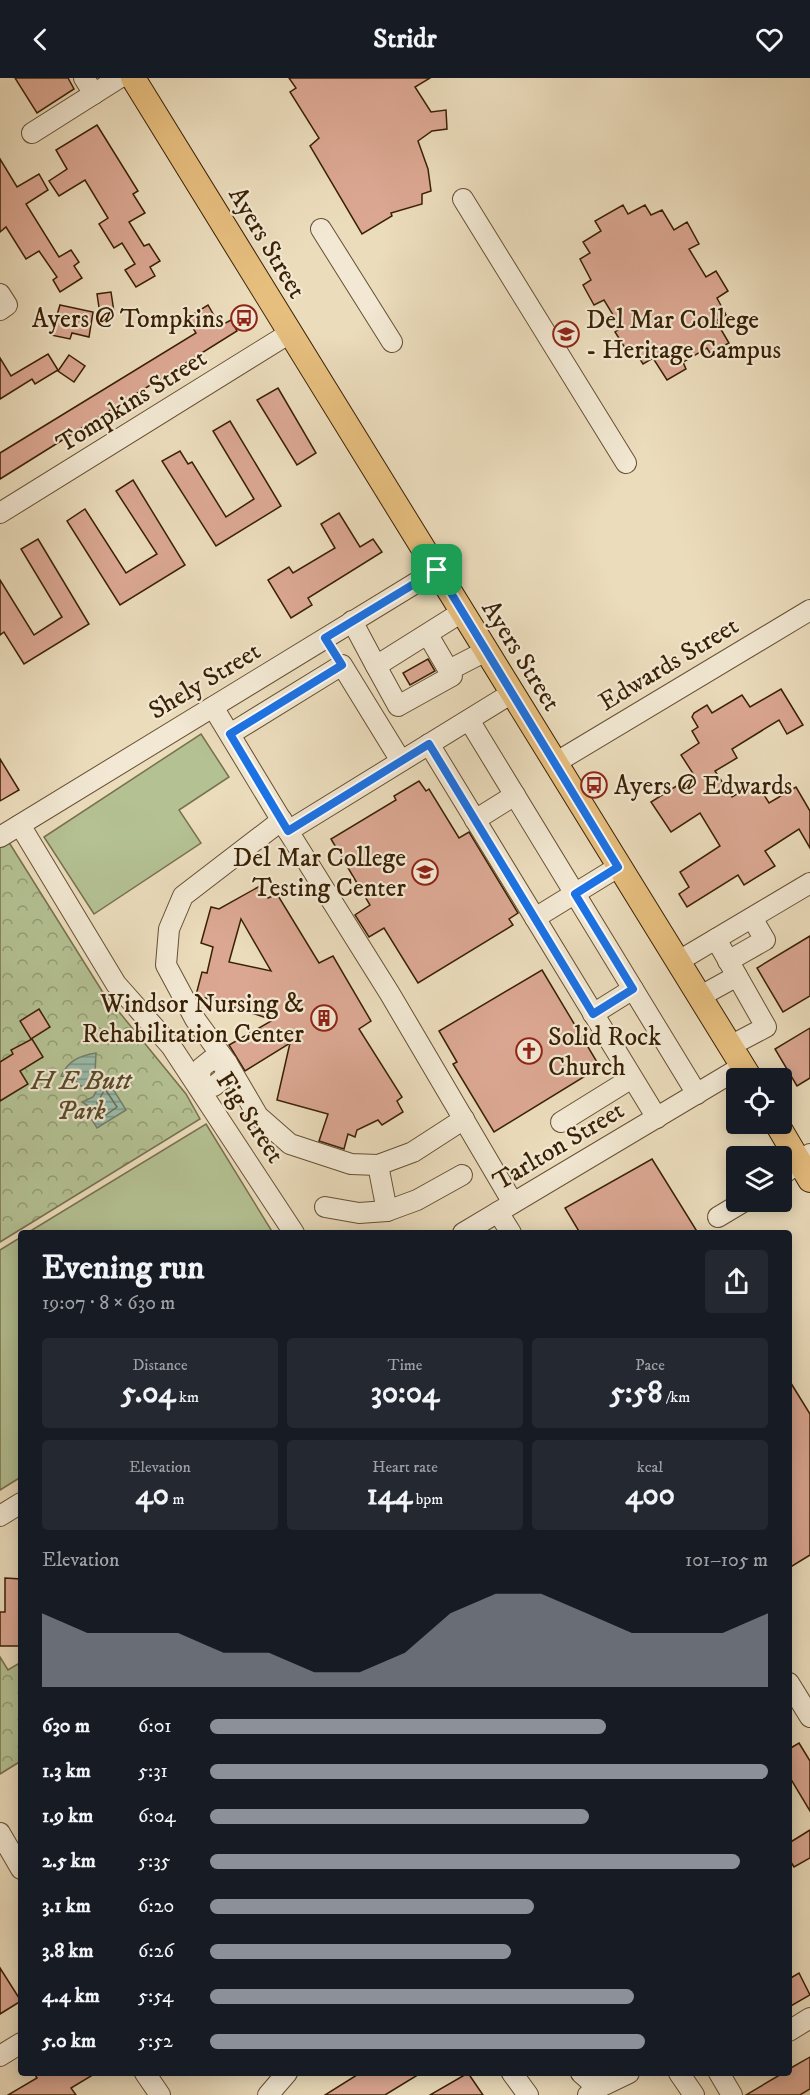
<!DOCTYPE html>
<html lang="en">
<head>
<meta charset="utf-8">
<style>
  :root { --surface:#171b24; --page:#242831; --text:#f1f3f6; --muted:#9ea1a6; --accent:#8c9099 }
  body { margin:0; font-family:"IM FELL DW Pica",serif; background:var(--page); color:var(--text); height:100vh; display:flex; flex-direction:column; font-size:22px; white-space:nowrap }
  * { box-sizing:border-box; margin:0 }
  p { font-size:20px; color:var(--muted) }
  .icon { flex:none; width:33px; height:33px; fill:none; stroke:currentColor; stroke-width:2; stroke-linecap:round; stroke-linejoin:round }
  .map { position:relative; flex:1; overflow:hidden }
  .panel { position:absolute; left:18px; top:1152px; width:774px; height:846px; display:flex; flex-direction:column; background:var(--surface); border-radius:6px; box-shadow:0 3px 15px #0003 }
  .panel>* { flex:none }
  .fabs { position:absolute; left:726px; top:990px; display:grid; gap:12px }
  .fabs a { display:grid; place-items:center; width:66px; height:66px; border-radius:6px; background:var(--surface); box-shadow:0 3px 15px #0003; font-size:30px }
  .pin { position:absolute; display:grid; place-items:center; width:51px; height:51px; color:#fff; margin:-26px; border-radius:12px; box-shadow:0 3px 9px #0006 }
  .round { display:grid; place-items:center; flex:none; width:63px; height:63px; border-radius:6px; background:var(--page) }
  .head { display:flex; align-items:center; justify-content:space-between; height:102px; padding:0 24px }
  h1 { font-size:33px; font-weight:700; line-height:45px }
  .stats { display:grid; grid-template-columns:repeat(3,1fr); gap:9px; height:102px; padding:6px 24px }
  .stats div { display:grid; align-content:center; border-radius:6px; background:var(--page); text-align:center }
  .stats b { font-size:30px; font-weight:700 }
  .stats small { font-size:16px; font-weight:400 }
  .stats p { font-size:16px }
  .chart { height:168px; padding:12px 24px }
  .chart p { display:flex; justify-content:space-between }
  .chart svg { width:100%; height:108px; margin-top:6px; fill:var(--accent); opacity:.7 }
  ul { padding:0 24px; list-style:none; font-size:20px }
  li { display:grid; grid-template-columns:96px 72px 1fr; align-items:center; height:45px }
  li i { height:15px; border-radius:8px; background:var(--accent) }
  header { display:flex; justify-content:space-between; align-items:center; height:78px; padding:0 24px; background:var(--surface); font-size:27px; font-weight:700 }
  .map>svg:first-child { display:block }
</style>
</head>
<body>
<header><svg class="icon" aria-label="back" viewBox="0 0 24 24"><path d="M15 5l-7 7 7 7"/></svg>Stridr<svg class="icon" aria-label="heart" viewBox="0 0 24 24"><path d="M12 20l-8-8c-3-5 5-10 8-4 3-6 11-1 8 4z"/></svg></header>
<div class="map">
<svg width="810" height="2017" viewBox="0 0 810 2017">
  <defs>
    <pattern id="forest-crowns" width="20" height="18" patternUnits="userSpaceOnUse" patternTransform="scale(1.5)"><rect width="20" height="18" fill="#b4c193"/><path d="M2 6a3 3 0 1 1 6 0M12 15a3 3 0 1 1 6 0" fill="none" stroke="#939c76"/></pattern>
    <pattern id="water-rules" width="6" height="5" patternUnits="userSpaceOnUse" patternTransform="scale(1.5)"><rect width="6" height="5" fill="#99bcab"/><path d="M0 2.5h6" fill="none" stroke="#7e9889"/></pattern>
  </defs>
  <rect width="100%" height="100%" fill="#ebdcbc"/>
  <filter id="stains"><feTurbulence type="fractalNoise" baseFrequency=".00333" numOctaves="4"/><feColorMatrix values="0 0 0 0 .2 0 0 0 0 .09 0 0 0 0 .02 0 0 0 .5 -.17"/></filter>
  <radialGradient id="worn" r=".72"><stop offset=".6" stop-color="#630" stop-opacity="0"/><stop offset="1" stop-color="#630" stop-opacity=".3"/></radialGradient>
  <g fill="#b4c193" stroke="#77714c" stroke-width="1.5">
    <path d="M201,656L229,699L179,732L201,765L94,836L44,759Z"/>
    <path d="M206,1046L273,1155H27Z"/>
    <path d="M21,1159V1399L0,1412V1172Z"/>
  </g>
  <g fill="url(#forest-crowns)" stroke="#77714c" stroke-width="1.5">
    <path d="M0,750L102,913L186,1016L200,1041L0,1164Z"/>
    <path d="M0,1579L8,1592L21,1584V1683L0,1696Z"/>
  </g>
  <path fill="url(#water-rules)" stroke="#737e69" stroke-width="1.5" d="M96,975L95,995L100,1002L110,1006L126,1032L97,1050L92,1042L97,1038L95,1032L82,1024L93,1019L96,1014L93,1009L81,1008L73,1000L61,998C69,982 79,978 96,975Z"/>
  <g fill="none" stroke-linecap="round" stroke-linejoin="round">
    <path stroke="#6a6e58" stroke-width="1.5" d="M105,1011L117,1029L106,1037L97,1025Z"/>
  </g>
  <g fill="#dba792" stroke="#3a2105" stroke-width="1.5" fill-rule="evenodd">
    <path d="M15,0H68L74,11L37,35Z"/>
    <path d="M289,0H430L415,9L431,34L446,32L447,51L432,53L418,63L428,91L431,113L422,116V126L391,135L392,138L362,156L310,68L319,60L290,14L296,10Z"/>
    <path d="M97,47L138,113L133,116L145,135L129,144L144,168L149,166L160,183L150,189L155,198L136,209L125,192L135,186L122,165L114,170L99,146L108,140L85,102L59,118L49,103L67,91L56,72Z"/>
    <path d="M0,81L17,109L39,96L48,112L26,126L59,179L71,172L79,184L74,188L82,200L60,214L53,202L57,199L39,173L26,181L6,149L0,154Z"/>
    <path d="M623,127L628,136L645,127L651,137L662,132L674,152L687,144L699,166L689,171L706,199L716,193L728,213L717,220L726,237L716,243L729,265L710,275L707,270L683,284L686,291L667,302L653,280L643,286L633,270L627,273L615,254L621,250L604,222L594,227L583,207L591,202L580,181L590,175L583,164L601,153L595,143Z"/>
    <path d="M111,214L114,234L100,236L97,216Z"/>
    <path d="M60,227L93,234L89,259L72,255L70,261L51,257Z"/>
    <path d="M208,227L220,248L231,242L237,253L0,401V375L196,255L187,240Z"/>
    <path d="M48,276L58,292L35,306L32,301L0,321V280L11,298Z"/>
    <path d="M69,277L85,288L74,304L58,293Z"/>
    <path d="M278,310L316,375L297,387L257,322Z"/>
    <path d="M230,343L281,428L216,468L162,383L180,373L188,386L192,384L226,439L254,421L213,353Z"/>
    <path d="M133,402L185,487L120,527L67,443L85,431L126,495L157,476L116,413Z"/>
    <path d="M339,435L360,469L373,461L382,474L308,520L312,527L291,540L268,502L289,489L293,495L335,470L321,446Z"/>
    <path d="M38,461L89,546L24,586L4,554L0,557V502L34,557L62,539L21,471Z"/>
    <path d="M428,581L435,593L410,607L403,595Z"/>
    <path d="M781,611L803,647L787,656L779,642L732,671L737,680L715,693L732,719L756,704L769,725L796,709L810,733V770L799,751L765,773L775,788L744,807L738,797L687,829L679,816L689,809L680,794L720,768L700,735L671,754L651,724L694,697L681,677L699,665L692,653L698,649L692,639L694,635L707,627L712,635L742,617L750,629Z"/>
    <path d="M0,681L19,712L0,723Z"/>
    <path d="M419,703L426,713L429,711L459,760L469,754L518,835L509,841L513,847L418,905L384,850L369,859L355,837L370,827L331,761L396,722L394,718Z"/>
    <path d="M260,808L268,820L277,816L319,885L333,878L371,943L359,951L402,1019L397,1023L403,1034L382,1047L378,1042L357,1052L355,1059L348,1056L344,1071L319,1063L328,1036L277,1022L290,965L245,993L229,967L273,942L196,917L202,894L207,895L213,869L201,865L211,829L219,831ZM241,841L271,893L229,884Z"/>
    <path d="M810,858V918L783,934L757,890Z"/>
    <path d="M542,892L600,989L494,1054L453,986L457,984L439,953Z"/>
    <path d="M39,931L50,949L31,961L20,943Z"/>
    <path d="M810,950V1000L797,1008L775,971Z"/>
    <path d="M32,961L43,979L20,993L28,1006L0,1023V984L13,976L11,972Z"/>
    <path d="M652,1081L698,1155H580L565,1130Z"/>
    <path d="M789,1302L810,1336V1477L789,1490Z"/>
    <path d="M5,1500L21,1501V1568H0V1534H5Z"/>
    <path d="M799,1665L810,1683V1733L789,1698V1671Z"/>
    <path d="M810,1752V1780L794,1789L789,1781V1765Z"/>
    <path d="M0,1890L21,1923L0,1936Z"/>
    <path d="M799,1895L810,1917L789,1929V1901Z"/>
    <path d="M810,1979V2011L800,2017H746L783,1995H789V1991Z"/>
    <path d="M34,1995H96L71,2010L76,2017H8L37,2000Z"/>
    <path d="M360,1995H421L385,2017H325Z"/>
    <path d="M468,1995L483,2017H430Z"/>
  </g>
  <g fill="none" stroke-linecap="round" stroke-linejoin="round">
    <g stroke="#665033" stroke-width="22">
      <g id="minor">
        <path d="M84,0L94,16"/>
        <path d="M32,55L119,0"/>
        <path d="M463,121L626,385"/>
        <path d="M321,151L392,264"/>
        <path d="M0,216L7,227L0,232"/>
        <path d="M0,435L290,255"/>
        <path d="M352,543L376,588L462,534"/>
        <path d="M376,588L398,628L452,598L428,557"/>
        <path d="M449,592L486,573"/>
        <path d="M213,629L288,753L512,615"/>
        <path d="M469,642L697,1016"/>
        <path d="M230,656L342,587L401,683"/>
        <path d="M429,666L657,1040"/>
        <path d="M555,685L810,532"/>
        <path d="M282,742L183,818L169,851L166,887L195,941L227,985L258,1038L290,1066L351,1086L378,1087L413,1074L464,1041"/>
        <path d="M475,742L515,717"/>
        <path d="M20,747L116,906L171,968L294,1155"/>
        <path d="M288,753L390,916L513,1125"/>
        <path d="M0,759L437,492"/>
        <path d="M535,840L618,789"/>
        <path d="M716,861L766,949L730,968"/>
        <path d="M728,883L765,862L752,840"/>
        <path d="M677,884L810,805"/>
        <path d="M699,919L737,898"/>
        <path d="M593,936L633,911"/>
        <path d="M211,982L227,985L224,1000L214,1008L199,1009L201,990Z"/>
        <path d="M561,1044L632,1000"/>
        <path d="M378,1087L387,1133L417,1122L462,1097"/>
        <path d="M782,1097L810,1076"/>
        <path d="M325,1129L359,1135L387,1133"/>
        <path d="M498,1134L511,1155"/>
        <path d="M718,1139L743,1124"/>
        <path d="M463,1155L743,988"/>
        <path d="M0,1438L21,1425"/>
        <path d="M789,1605L810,1639"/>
        <path d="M0,1755L21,1791"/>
        <path d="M789,1953L810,1940"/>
        <path d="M0,1978L21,1965"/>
        <path d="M145,1995L160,2017"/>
        <path d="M512,1995L528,2017"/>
        <path d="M581,1995L598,2010L588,2017"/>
        <path d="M679,1995L694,2017"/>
        <path d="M719,1995L732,2017"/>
        <path d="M598,2010L629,1995"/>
        <path d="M268,2017L287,1995"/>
      </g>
    </g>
    <g stroke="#3a2105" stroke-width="26">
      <g id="major">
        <path d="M133,0L750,1000"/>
        <path d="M777,1046L810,1102"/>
      </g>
    </g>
    <use href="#minor" stroke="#f2e8d3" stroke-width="20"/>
    <use href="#major" stroke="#e6be7e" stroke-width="24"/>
  </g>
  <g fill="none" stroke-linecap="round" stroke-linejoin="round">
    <g stroke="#fff" stroke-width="12">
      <path id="route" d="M437,492L618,789L575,816L633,911L593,936L429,666L288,753L230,656L342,587L325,560Z"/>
    </g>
    <use href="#route" stroke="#1a73e8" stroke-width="8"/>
  </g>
  <defs>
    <g id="bus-ring" transform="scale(1.35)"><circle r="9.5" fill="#f2e8d3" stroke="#8f2418" stroke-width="1.5"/><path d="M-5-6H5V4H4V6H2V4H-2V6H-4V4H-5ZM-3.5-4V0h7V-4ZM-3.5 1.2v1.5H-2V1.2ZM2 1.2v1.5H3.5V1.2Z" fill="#8f2418"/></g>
    <g id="university-ring" transform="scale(1.35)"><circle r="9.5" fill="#f2e8d3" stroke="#8f2418" stroke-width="1.5"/><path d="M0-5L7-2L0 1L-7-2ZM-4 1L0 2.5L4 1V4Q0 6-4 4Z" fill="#8f2418"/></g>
    <g id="building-ring" transform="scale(1.35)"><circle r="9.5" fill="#f2e8d3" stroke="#8f2418" stroke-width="1.5"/><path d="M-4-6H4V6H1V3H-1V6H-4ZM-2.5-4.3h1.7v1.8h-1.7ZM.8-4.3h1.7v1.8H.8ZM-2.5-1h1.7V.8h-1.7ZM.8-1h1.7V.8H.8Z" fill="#8f2418"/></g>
    <g id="church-ring" transform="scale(1.35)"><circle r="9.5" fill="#f2e8d3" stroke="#8f2418" stroke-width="1.5"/><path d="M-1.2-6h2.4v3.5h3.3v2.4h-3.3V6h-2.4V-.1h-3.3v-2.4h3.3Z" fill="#8f2418"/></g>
  </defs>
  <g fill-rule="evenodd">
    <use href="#bus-ring" x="244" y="240"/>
    <use href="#university-ring" x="566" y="256"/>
    <use href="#bus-ring" x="594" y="707"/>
    <use href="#university-ring" x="425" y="794"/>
    <use href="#building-ring" x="324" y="940"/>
    <use href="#church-ring" x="529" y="973"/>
  </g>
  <g text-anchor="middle" stroke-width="4.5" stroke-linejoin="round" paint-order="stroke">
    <g font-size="26" fill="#3a2105" stroke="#f2e8d3">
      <text transform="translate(268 164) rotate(59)" y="9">Ayers Street</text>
      <text transform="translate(131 322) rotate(-32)" y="9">Tompkins Street</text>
      <text transform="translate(522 577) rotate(58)" y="9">Ayers Street</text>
      <text transform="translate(668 585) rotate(-31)" y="9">Edwards Street</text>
      <text transform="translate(204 602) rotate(-31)" y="9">Shely Street</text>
      <text transform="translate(251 1039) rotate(57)" y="9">Fig Street</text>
      <text transform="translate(558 1067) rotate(-31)" y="9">Tarlton Street</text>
    </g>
    <g font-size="26" fill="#3a2105" stroke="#f2e8d3" text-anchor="end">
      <text x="224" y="249">Ayers @ Tompkins</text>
      <text x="586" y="250" text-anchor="start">Del Mar College<tspan x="586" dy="30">- Heritage Campus</tspan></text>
      <text x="614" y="716" text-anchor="start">Ayers @ Edwards</text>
      <text x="406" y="788">Del Mar College<tspan x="406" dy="30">Testing Center</tspan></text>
      <text x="304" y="934">Windsor Nursing &amp;<tspan x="304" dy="30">Rehabilitation Center</tspan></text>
      <text x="548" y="967" text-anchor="start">Solid Rock<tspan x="548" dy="30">Church</tspan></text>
    </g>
    <g font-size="26" font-style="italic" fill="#584928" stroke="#f2e8d3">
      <text x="81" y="1011">H E Butt<tspan x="81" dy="30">Park</tspan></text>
    </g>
  </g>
  <rect width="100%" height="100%" filter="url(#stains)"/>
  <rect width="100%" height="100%" fill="url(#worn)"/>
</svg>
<div class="fabs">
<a><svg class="icon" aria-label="locate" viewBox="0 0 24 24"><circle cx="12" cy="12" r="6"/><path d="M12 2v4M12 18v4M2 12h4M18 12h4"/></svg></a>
<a><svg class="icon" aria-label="layers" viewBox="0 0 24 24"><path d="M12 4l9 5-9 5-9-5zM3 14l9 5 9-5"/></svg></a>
</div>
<div class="pin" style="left:437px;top:492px;background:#1e9e55"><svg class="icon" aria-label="arrive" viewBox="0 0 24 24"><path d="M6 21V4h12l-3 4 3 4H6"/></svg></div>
<section class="panel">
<div class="head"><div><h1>Evening run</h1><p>19:07 · 8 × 630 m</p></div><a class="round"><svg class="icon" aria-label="share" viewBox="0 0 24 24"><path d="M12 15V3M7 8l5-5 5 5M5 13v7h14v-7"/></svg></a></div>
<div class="stats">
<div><p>Distance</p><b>5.04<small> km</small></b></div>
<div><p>Time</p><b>30:04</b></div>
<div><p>Pace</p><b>5:58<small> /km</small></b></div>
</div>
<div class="stats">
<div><p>Elevation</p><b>40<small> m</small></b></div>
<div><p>Heart rate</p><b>144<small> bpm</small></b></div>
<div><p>kcal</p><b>400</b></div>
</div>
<div class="chart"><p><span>Elevation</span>101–105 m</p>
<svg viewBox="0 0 160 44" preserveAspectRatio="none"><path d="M0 44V14L10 22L20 22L30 22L40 30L50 30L60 38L70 38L80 30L90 14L100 6L110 6L120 14L130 22L140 22L150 22L160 14V44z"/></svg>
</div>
<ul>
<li><b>630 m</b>6:01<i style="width:71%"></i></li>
<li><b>1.3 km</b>5:31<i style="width:100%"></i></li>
<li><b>1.9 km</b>6:04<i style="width:68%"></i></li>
<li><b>2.5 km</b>5:35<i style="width:95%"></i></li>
<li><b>3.1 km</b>6:20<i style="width:58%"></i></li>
<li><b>3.8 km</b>6:26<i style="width:54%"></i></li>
<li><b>4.4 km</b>5:54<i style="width:76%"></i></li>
<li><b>5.0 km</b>5:52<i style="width:78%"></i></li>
</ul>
</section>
</div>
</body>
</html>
